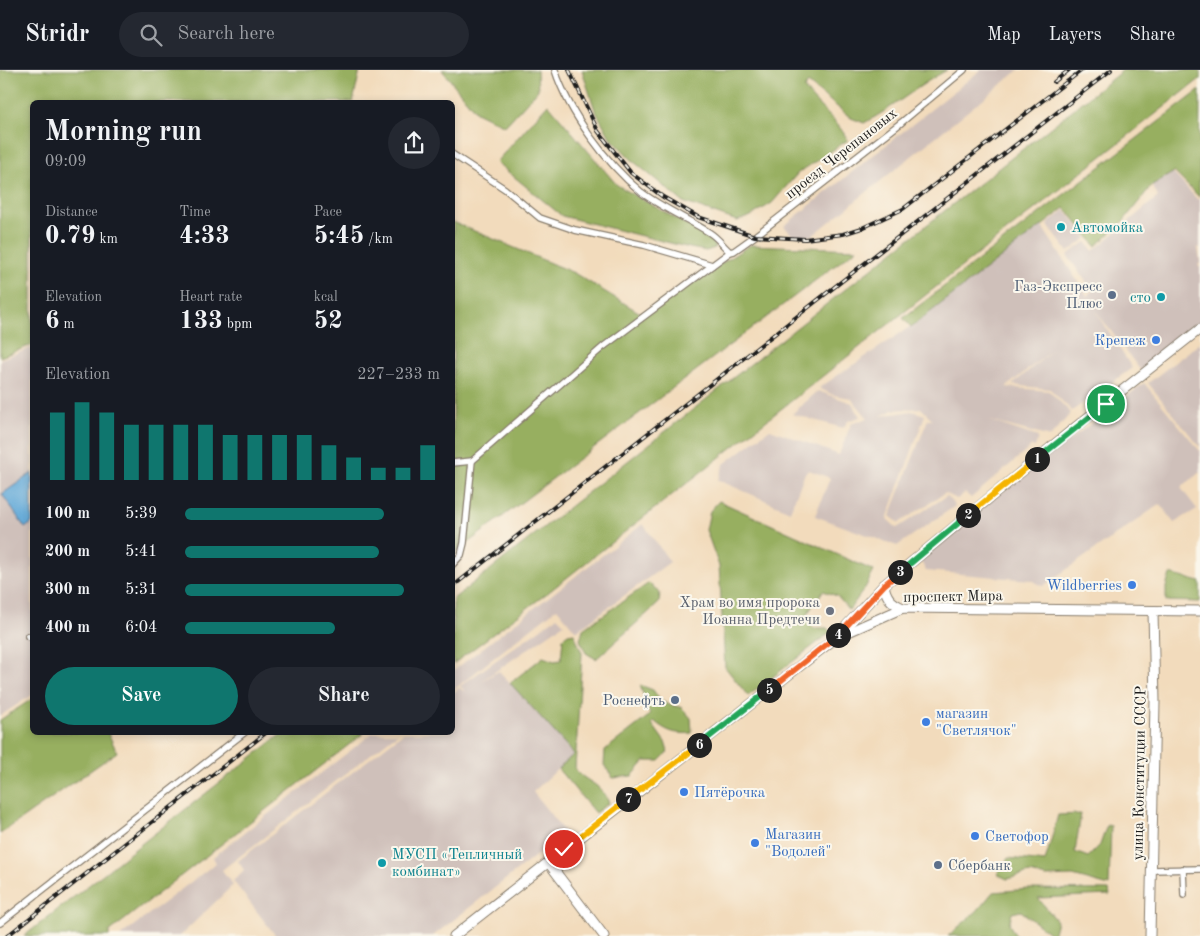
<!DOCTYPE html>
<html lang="en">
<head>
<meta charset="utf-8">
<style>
  :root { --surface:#171b24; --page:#242831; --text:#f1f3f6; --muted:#9ea1a6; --line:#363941; --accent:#0f766e }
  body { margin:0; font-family:"Old Standard TT",serif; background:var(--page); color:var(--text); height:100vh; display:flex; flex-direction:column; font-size:19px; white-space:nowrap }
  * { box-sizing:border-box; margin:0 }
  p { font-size:16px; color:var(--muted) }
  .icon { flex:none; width:28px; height:28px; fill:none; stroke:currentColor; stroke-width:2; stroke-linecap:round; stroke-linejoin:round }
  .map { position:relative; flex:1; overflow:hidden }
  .details { position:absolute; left:30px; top:30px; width:425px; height:635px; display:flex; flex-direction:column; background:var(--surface); border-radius:8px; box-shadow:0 2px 8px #0003 }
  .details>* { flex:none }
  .pin { position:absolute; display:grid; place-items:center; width:42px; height:42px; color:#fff; margin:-21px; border:2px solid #fff; border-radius:50%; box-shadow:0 1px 5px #0007 }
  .km { position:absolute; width:25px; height:25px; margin:-12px; border-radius:50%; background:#222; color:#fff; font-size:14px; line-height:25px; text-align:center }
  .round { display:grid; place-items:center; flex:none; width:52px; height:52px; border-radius:26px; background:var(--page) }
  .head { display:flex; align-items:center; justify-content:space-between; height:85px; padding:0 15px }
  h1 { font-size:28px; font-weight:700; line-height:38px }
  .stats { display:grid; grid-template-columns:repeat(3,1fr); gap:8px; height:85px; padding:5px 15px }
  .stats div { display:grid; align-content:center }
  .stats b { font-size:25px; font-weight:700 }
  .stats small { font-size:14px; font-weight:400 }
  .stats p { font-size:14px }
  .chart { height:140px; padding:10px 15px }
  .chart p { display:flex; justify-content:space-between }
  .chart svg { width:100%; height:90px; margin-top:5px; stroke:var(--accent); stroke-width:6 }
  .button { display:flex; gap:10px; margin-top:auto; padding:10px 15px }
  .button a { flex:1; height:58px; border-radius:30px; background:var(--accent); color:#fff; font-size:20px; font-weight:700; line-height:58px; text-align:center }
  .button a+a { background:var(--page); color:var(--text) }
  ul { padding:0 15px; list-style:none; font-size:16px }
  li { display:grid; grid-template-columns:80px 60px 1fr; align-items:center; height:38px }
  li i { height:12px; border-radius:6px; background:var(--accent) }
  header { display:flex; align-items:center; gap:30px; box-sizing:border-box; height:70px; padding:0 25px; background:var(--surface); border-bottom:1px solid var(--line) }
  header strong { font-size:24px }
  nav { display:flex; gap:28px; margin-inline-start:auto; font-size:18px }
  .search { width:350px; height:45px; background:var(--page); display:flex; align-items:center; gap:12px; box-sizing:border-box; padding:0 18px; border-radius:28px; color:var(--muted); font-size:19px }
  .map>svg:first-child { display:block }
</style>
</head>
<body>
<header>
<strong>Stridr</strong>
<div class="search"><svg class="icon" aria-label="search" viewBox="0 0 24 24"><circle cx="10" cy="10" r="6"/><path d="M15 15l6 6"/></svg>Search here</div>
<nav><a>Map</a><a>Layers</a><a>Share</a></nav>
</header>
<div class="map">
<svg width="1200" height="866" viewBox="0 0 1200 866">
  <rect width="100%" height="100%" fill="#fbf7ec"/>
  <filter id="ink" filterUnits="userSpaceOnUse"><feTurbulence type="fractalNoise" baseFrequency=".02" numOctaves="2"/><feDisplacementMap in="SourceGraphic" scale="10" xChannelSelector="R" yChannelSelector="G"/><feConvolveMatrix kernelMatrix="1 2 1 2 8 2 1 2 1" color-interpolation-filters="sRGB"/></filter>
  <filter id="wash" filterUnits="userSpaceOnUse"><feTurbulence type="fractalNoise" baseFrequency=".0096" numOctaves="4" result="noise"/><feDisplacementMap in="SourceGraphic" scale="20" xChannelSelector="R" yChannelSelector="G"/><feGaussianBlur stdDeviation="1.12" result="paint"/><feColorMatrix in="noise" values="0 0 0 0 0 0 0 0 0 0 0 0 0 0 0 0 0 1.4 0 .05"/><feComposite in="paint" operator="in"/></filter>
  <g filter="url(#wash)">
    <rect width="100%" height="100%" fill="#f2dbbc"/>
    <g fill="#cfc0ba">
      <path d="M981,0H1019L812,166H793L784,156Z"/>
      <path d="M1173,103L1198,130L1200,128V178L1198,177L1200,193L1198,195L1200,197V257L1141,301L1095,240L1132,298L1072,341L1050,319L1012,315L1055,278L1006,317L1049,321L1071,343L1050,367L987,350L1038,367L1035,377L1032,376L971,428L965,423L957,429L945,423L899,453L890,446L928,349H932L921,338L893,340L880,346L912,341L925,345L887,449L897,458L947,426L955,436L897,476L815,446L830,408L809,400L805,403L790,441L718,410L724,394L770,359L839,385L851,354L868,348L851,328L833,325L819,318L920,250L1041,155L1087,226L1093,221L1067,185L1086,172L1093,181L1158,127L1152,115Z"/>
      <path d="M1065,140L1087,168L1068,182L1047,154Z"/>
      <path d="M1200,273V377L1148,313Z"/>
      <path d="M32,278V625L0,646V289Z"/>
      <path d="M1144,313L1200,381V402L1181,418L1197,439L1174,453L1160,434L1043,516L1031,510L926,501L920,490L980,439Z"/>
      <path d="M818,321L852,333L860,347L848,351L843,358L792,344Z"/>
      <path d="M643,454L670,492L576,561L557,538L453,620V601Z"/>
      <path d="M557,547L564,554L480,612L499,601L574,684L533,722L565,763L433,866H276L233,811L244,800L238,791L403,663L452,662L453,623L459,618L466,622L460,616Z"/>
      <path d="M373,663H398L222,800L233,815L180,866H120L216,793L213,787Z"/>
    </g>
    <g fill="#97af60" stroke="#5a663e">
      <path d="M0,0H360L353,32H32V275L0,287Z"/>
      <path d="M442,0H537L538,20L505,56L476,42Z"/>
      <path d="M582,0H947C918,15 894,38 864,53L851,48L808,13L804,18C817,37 837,49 848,70L798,103L772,133L751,146L737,151L683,132L633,91L610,67L595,40Z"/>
      <path d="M1123,0H1200V9L550,521L453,594V529Z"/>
      <path d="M1200,20L1199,127L1174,102L1152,115L1122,153L1096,176L1065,138L911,257L903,248Z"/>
      <path d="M548,34L617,115L703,164L712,171L715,178L706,181L690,178L562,146L496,92Z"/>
      <path d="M453,152L574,203L642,244L750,175L857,179L453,484Z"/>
      <path d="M719,431L874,501L865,518L849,540L837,526L823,521L803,550L814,558H827L831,562L748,626L725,597L719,496L706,460L710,441Z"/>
      <path d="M1170,504L1200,512V532L1166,531V517Z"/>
      <path d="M649,513L660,523L659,533L596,589L586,583L580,570L583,559Z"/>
      <path d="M574,563L582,583L575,699C587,714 600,711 609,733L595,743L558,699L574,684L510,613L543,587L554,591L561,590L563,568L568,564Z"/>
      <path d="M640,615L653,620L660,630L669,635L681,637L691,648L692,663C675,665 666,661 654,651L652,654L665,672L668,682L659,691H645L632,706L613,708L604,695L605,680L650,645Z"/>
      <path d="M32,629V662L108,663L117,682L0,764V650Z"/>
      <path d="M284,662L364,663L109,862V866H24Z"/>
      <path d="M1081,744L1075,782L1088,787L1100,775L1107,755L1111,756L1109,816L1073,806L1046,807L1030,803L1007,809L997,804L1008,788L1045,792L1058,745Z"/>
      <path d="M1029,819L1109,820L1110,825L1038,828L1057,851L1053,866L1021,841L1012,843L1009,854L1016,866H948L977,841L993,822Z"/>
    </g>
    <path fill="#62a9d8" stroke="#3f627a" d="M32,403V453L25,458L2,424Z"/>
  </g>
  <g filter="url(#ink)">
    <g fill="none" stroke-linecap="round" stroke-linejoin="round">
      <g stroke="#877c6c" stroke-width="8">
        <g id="street">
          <path d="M555,0C569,43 606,93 641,122C662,138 688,149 710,163C718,168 723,176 730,182"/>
          <path d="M452,84L505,119L540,148L575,160L644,175L712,195"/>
          <path d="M452,393L472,391"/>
          <path d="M452,495L461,485L464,473L472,391L603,277L730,182L734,181L755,166L902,52L964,0"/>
          <path d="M28,566L32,567"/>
          <path d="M1183,799L1184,825"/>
          <path d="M1151,800L1200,799"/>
          <path d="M0,853L245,662"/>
        </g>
      </g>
      <g stroke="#877c6c" stroke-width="11">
        <g id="secondary">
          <path d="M884,515C886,527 891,533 903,538"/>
          <path d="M840,563L884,515L1072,360L1200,259"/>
          <path d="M548,792L604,866"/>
          <path d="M454,866L837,567L903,538L1200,541"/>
          <path d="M1150,866L1155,632L1153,541"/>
        </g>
      </g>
      <use href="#street" stroke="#fff" stroke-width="5.5"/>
      <use href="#secondary" stroke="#fff" stroke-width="9"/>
      <g stroke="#1c1c1c" stroke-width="4">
        <g id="rail">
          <path d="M569,0L598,61L631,103L663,127L698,147L755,166L805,169L843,164L862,158L903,139L1082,0"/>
          <path d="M1054,12L1069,0"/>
          <path d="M452,517L1111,0"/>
          <path d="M7,866L267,662"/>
        </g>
      </g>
      <use href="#rail" stroke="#fbf7ec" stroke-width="2" stroke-dasharray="5.5" stroke-linecap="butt"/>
    </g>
  </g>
  <g fill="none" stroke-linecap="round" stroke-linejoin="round" filter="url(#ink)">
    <g stroke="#fff" stroke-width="10">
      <path id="split-1" d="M1037,389L1106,334"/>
    </g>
    <g stroke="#fff" stroke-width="10">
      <path id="split-2" d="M968,445L1037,389"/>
    </g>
    <g stroke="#fff" stroke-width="10">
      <path id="split-3" d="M900,502L968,445"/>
    </g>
    <g stroke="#fff" stroke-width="10">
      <path id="split-4" d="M838,565L884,515L900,502"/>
    </g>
    <g stroke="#fff" stroke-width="10">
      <path id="split-5" d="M769,620L838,565"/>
    </g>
    <g stroke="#fff" stroke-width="10">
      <path id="split-6" d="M699,675L769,620"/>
    </g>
    <g stroke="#fff" stroke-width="10">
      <path id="split-7" d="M628,729L699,675"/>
    </g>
    <g stroke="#fff" stroke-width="10">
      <path id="split-8" d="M564,779L628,729"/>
    </g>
    <use href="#split-1" stroke="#22a559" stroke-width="6"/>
    <use href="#split-2" stroke="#f5b400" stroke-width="6"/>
    <use href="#split-3" stroke="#22a559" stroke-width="6"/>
    <use href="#split-4" stroke="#f0652b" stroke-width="6"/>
    <use href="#split-5" stroke="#f0652b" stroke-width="6"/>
    <use href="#split-6" stroke="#22a559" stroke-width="6"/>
    <use href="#split-7" stroke="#f5b400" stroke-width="6"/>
    <use href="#split-8" stroke="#f5b400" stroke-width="6"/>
  </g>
  <g fill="#0f9aa8" stroke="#fbf7ec" stroke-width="2">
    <circle cx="1061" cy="157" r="5"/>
    <circle cx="1161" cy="227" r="5"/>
    <circle cx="382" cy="793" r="5"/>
  </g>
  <g fill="#5c6f8a" stroke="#fbf7ec" stroke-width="2">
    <circle cx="1112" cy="225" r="5"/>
    <circle cx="675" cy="630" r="5"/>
    <circle cx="938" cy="795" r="5"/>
  </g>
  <g fill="#3f7fe0" stroke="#fbf7ec" stroke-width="2">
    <circle cx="1156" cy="270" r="5"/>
    <circle cx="1132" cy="515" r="5"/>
    <circle cx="926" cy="652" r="5"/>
    <circle cx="684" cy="722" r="5"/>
    <circle cx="975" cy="766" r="5"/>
    <circle cx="755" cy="773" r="5"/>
  </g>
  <circle fill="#6b7280" stroke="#fbf7ec" stroke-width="2" cx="830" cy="541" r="5"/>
  <g text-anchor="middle" stroke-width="4" stroke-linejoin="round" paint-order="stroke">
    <g font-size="15" fill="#1c1c1c" stroke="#fbf7ec">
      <text transform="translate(841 83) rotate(-38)" y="5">проезд Черепановых</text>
      <text transform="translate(953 526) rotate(-1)" y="5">проспект Мира</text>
      <text transform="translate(1139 703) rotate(-89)" y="5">улица Конституции СССР</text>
    </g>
    <g font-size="15" fill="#0d838f" stroke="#fbf7ec" text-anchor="start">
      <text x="1071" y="162">Автомойка</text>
      <text x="1151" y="232" text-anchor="end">сто</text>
      <text x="392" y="789">МУСП «Тепличный<tspan x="392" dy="17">комбинат»</tspan></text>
    </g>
    <g font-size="15" fill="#4e5e75" stroke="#fbf7ec" text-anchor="end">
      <text x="1102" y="221">Газ-Экспресс<tspan x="1102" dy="17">Плюс</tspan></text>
      <text x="665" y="635">Роснефть</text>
      <text x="948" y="800" text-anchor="start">Сбербанк</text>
    </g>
    <g font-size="15" fill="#366cbe" stroke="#fbf7ec" text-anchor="start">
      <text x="1146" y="275" text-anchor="end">Крепеж</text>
      <text x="1122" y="520" text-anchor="end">Wildberries</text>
      <text x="936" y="648">магазин<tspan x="936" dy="17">"Светлячок"</tspan></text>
      <text x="694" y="727">Пятёрочка</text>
      <text x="765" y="769">Магазин<tspan x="765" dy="17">"Водолей"</tspan></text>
      <text x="985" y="771">Светофор</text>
    </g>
    <g font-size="15" fill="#5b616d" stroke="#fbf7ec" text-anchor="end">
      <text x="820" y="537">Храм во имя пророка<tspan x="820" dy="17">Иоанна Предтечи</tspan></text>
    </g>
  </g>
</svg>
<div class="pin" style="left:1106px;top:334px;background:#1e9e55"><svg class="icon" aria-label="arrive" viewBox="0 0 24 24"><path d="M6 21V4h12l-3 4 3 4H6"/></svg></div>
<div class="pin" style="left:564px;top:779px;background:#d93025"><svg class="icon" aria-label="check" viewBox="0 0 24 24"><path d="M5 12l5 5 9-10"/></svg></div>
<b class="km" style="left:1037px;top:389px">1</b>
<b class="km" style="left:968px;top:445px">2</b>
<b class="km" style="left:900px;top:502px">3</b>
<b class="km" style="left:838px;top:565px">4</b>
<b class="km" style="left:769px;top:620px">5</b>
<b class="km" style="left:699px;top:675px">6</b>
<b class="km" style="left:628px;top:729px">7</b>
<section class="details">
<div class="head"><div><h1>Morning run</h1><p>09:09</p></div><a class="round"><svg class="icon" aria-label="share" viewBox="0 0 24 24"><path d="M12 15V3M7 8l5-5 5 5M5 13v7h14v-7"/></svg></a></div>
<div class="stats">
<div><p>Distance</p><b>0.79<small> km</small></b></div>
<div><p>Time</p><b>4:33</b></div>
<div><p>Pace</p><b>5:45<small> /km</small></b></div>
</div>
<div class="stats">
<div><p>Elevation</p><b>6<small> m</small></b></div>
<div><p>Heart rate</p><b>133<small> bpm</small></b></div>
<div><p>kcal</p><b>52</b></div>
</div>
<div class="chart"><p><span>Elevation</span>227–233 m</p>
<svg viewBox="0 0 160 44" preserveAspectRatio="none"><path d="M5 44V11M15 44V6M25 44V11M35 44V17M45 44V17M55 44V17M65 44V17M75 44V22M85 44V22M95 44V22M105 44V22M115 44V27M125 44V33M135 44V38M145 44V38M155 44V27"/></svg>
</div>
<ul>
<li><b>100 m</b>5:39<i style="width:78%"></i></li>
<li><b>200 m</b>5:41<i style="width:76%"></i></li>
<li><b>300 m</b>5:31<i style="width:86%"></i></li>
<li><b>400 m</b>6:04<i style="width:59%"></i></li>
</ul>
<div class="button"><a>Save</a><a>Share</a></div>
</section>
</div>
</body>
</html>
